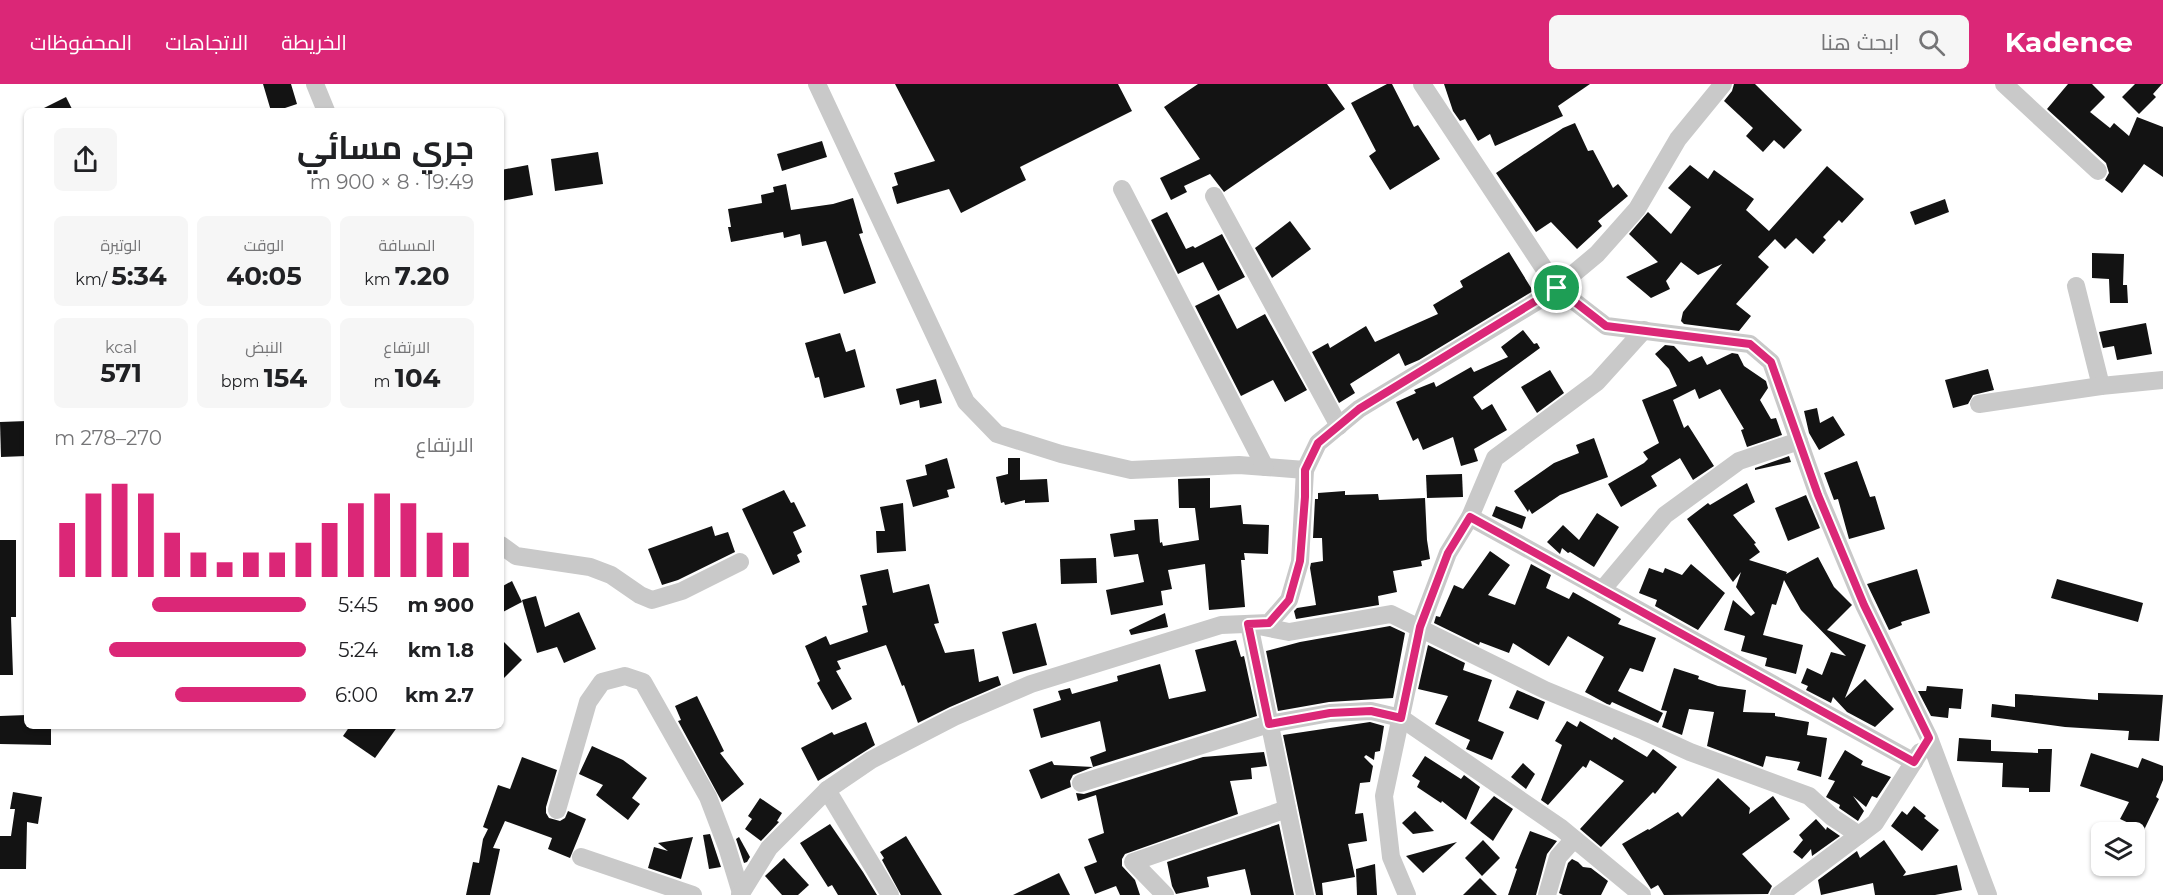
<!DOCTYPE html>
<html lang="ar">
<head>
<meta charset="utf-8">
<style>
  :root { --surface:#fff; --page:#f6f6f6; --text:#202124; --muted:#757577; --accent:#db2777 }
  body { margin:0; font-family:Montserrat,Cairo,sans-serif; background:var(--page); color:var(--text); direction:rtl; height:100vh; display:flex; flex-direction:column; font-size:22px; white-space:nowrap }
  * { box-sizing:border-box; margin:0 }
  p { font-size:20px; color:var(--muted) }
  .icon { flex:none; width:33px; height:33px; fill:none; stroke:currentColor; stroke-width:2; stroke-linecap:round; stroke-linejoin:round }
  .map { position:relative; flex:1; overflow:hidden; direction:ltr }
  .sheet { position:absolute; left:24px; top:24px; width:480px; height:621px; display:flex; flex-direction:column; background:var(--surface); border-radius:9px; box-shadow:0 2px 4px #0004; direction:rtl }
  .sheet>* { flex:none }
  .buttons { position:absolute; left:2091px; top:738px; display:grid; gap:12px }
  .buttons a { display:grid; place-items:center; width:54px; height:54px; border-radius:9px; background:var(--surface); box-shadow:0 2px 4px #0004; font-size:30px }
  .pin { position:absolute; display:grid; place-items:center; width:51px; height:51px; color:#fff; margin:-26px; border:3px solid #fff; border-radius:50%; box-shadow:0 2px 6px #0007 }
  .round { display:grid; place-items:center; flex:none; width:63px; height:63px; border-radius:9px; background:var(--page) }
  .summary { display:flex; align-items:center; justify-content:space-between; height:102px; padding:0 30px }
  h1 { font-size:33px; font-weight:700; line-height:45px }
  .metrics { display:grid; grid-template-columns:repeat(3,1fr); gap:9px; height:102px; padding:6px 30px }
  .metrics div { display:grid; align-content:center; border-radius:9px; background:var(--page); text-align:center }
  .metrics b { font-size:26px; font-weight:700 }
  .metrics small { font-size:16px; font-weight:400 }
  .metrics p { font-size:16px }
  .chart { height:168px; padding:12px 30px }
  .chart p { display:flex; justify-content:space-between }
  .chart svg { width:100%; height:108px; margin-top:6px; stroke:var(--accent); stroke-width:6 }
  ul { padding:0 30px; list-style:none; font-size:20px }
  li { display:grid; grid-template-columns:96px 72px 1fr; align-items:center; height:45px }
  li i { height:15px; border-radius:8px; background:var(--accent) }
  header { display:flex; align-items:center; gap:36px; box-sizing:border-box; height:84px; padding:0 30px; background:var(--accent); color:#fff }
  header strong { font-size:28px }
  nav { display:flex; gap:33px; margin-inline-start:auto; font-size:21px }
  .search { width:420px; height:54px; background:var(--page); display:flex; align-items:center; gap:15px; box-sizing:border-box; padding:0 21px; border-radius:9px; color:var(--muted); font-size:22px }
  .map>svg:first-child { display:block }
</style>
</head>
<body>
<header>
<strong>Kadence</strong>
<div class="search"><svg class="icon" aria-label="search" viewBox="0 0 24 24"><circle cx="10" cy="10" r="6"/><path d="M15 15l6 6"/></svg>ابحث هنا</div>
<nav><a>الخريطة</a><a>الاتجاهات</a><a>المحفوظات</a></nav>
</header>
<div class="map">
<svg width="2163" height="811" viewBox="0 0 2163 811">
  <rect width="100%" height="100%" fill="#fff"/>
  <g fill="#131313">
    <path d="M263,0H291L297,20L285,24L286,27H271Z"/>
    <path d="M895,0H1118L1132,27L1020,83L1026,96L961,129L949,105L897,120L892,103L898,101L894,89L935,77Z"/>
    <path d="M1198,0H1327L1345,25L1224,108L1210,90L1184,102L1187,108L1171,116L1160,94L1200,75L1164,23Z"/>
    <path d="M1387,0H1392L1414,43L1418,41L1440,75L1390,106L1369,72L1376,67L1351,19Z"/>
    <path d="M1444,0H1590L1558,22L1563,32L1495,62L1490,50L1478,57L1465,35L1460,37L1453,27Z"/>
    <path d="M1734,0H1755L1802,46L1784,65L1774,56L1763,68L1746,52L1753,44L1724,17L1732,7Z"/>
    <path d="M2068,0H2092L2105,13L2090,28L2110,44L2114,39L2129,52L2137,33L2163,43V93L2144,80L2122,109L2105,96L2109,89L2106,79L2047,25Z"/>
    <path d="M2135,0H2162L2153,10L2156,13L2139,30L2122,13Z"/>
    <path d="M66,13L73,27H38Z"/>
    <path d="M1575,39L1588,67L1593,66L1613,104L1618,100L1628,112L1598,137L1602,142L1577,165L1551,138L1536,148L1496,89L1563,44Z"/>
    <path d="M822,57L827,73L782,87L777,70Z"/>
    <path d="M598,68L603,100L555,107L551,75Z"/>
    <path d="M528,81L533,111L501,117V86Z"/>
    <path d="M1690,81L1708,95L1714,86L1754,115L1746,126L1769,147L1827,82L1864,115L1842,139L1839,136L1823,153L1826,156L1813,170L1796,154L1785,165L1775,155L1758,173L1769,183L1736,220L1751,232L1739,247L1684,240L1681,237L1683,228L1722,180L1698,191L1681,178L1666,197L1670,205L1651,214L1626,193L1658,178L1629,150L1648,128L1671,150L1691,123L1668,104Z"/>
    <path d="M786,100L791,126L833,120L853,114L863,149L859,150L876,199L844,210L826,157L802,162L800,150L784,154L783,148L731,158L728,143H731L728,125L762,119L761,111L774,108L773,103Z"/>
    <path d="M1945,115L1949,128L1915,141L1910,128Z"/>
    <path d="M1167,128L1186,165L1193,162L1195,164L1222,150L1245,193L1218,207L1203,178L1178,190L1151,136Z"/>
    <path d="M1290,137L1311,165L1272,194L1255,164Z"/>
    <path d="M1509,168L1533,207L1419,276L1405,282L1399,269L1350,300L1355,309L1339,319L1312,268L1328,259L1330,264L1366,242L1375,258L1438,230L1433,221L1463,203L1460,197Z"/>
    <path d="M2092,169L2124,170L2123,201H2127L2128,219H2110L2109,195L2092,194Z"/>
    <path d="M1219,210L1237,245L1265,230L1307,306L1285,318L1273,296L1241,312L1195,222Z"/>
    <path d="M2146,239L2152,270L2117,276L2114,262L2103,264L2099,248Z"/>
    <path d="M1523,246L1534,260L1537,259L1540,264L1473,313L1482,326L1492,320L1507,346L1474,365L1478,377L1461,382L1453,353L1423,366L1418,354L1413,357L1396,318L1416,309L1414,306L1434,298L1436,303L1471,283L1474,288L1508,273L1501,263Z"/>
    <path d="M840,249L846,268L855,265L865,303L824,314L819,293L815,294L805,259Z"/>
    <path d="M1665,261L1674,262L1689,278L1702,272L1707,281L1732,269L1738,270L1744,282L1766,297L1768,304L1760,316L1771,335L1776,334L1782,351L1747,363L1741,346L1744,345L1720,305L1699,315L1695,305L1673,316L1684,344L1688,341L1714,382L1693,396L1680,374L1651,392L1657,402L1621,423L1608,400L1644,379L1648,375L1643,368L1659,359L1642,316L1677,302L1669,285L1655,270Z"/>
    <path d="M1988,285L1994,306L1973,311L1968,320L1953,324L1945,296Z"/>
    <path d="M1550,286L1564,309L1537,329L1521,303Z"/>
    <path d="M936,295L942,319L920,324L919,316L900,321L896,305Z"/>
    <path d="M1817,324L1820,339L1833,332L1845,351L1819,366L1809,349L1804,327Z"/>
    <path d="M27,337V372L1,373L0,338Z"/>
    <path d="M1594,354L1608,393L1560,411L1532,430L1529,425L1528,428L1514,407L1554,379L1579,369L1576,361Z"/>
    <path d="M1789,372L1791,378L1755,386V384Z"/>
    <path d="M947,374L955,404L947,406L949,413L913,423L906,396L927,391L925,381Z"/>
    <path d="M1008,374H1020V396L1047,395L1049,418L1025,419V416L1005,421L1004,418L1001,419L996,393L1008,390Z"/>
    <path d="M1857,377L1870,413L1875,412L1885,445L1849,455L1838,415L1834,416L1824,389Z"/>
    <path d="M1462,390L1463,413L1427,414L1426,391Z"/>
    <path d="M1210,394V424L1241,421L1243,440L1269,441L1268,470L1244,469L1245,476H1241L1245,523L1209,526L1205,480L1168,486L1172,505L1161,507L1163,521L1111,531L1106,506L1144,498L1138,470L1114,473L1110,450L1135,446L1134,436L1158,435L1160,459L1162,458L1163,462L1199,456L1195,424H1179L1178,395Z"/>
    <path d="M1747,399L1755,418L1733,431L1756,459L1754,460L1760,468L1749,476L1787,488L1786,490L1818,473L1834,503L1852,521L1827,546L1866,561L1845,614L1865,595L1894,625L1875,643L1847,628L1833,613L1831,619L1806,606L1808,602L1801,599L1807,584L1822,591L1831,568L1846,572L1801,526L1784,496L1776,521L1772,520L1763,551L1803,561L1796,590L1765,582L1767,574L1741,567L1745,552L1724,546L1733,516L1751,532L1755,529L1736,503L1741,488L1733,498L1687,435L1708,419L1710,421Z"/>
    <path d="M784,406L791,419L794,418L806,442L793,448L802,468L797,471L800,478L773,491L742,425Z"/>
    <path d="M1345,407V411L1378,410L1379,416L1425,414L1427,456L1430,475L1421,477L1422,482L1393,487L1397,508L1378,512L1379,521L1296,535L1294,527L1297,524L1316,521L1310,484L1311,479L1323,477L1322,454H1313L1315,415H1318V409Z"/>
    <path d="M1806,411L1820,444L1788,457L1775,424Z"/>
    <path d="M903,419L906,467L877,469L876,447H885L880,423Z"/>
    <path d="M1496,422L1526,433L1522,445L1492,432Z"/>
    <path d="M1597,429L1619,443L1594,483L1570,468L1568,469L1562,464L1560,470L1547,458L1563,441L1579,456Z"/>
    <path d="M712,442L715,452L728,448L735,468L678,496L662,501L648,465Z"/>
    <path d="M0,456H16V533H11L13,591H0Z"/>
    <path d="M1490,467L1510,481L1488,511L1515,521L1531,480L1551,491L1546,504L1569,515L1573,508L1621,535L1618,540L1656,554L1643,588L1630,584L1618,607L1663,629L1658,639L1612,618L1610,621L1607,620L1585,608L1604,573L1568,552L1549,582L1513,559L1509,569L1480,558L1479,561L1434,539L1436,532L1440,533L1454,501L1463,505Z"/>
    <path d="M1096,474L1097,499L1061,500L1060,475Z"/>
    <path d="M1691,480L1725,509L1698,546L1655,522L1657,516L1639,509L1649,484L1663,489L1665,484L1682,491Z"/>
    <path d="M888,485L893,509L929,500L939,539L934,540L945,569L974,565L979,598L998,592L1001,601L950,623L918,639L904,601L902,602L886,561L837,577L841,585L836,587L852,615L832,626L817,599L820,597L805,562L826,552L830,561L868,548L862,522L867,521L860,491Z"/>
    <path d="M1917,485L1930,529L1901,538L1902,541L1889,546L1867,500Z"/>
    <path d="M2057,495L2143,519L2138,538L2051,514Z"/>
    <path d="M512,497L522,518L501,529V503Z"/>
    <path d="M536,512L545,543L579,528L596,565L564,579L557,563L537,569L522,516Z"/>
    <path d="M1165,529L1168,543L1131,551L1129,546Z"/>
    <path d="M1036,539L1047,581L1013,590L1002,548Z"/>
    <path d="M1390,542L1405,549L1393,614L1329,618L1278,627L1266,567L1300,558Z"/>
    <path d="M501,555L522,576L501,597Z"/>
    <path d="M1236,556L1241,573L1244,572L1257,632L1093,683L1090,673L1106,667L1100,637L1041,654L1033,625L1061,616L1058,607L1070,604L1072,610L1118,597L1117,592L1160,580L1169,615L1206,607L1195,566Z"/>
    <path d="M1428,561L1465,579L1463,586L1492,596L1478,637L1504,648L1492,676L1466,665L1470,656L1435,640L1448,612L1418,605Z"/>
    <path d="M1674,584L1699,592L1698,595L1718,602L1746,606L1743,628L1775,629V632L1809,638L1807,651L1827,654L1821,693L1797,686L1800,678L1766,672L1763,683L1707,662L1714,628L1689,625L1682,651L1662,643L1667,627L1661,626Z"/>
    <path d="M1927,602L1963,605L1961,625L1949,624L1948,634L1931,632L1918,607H1926Z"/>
    <path d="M1517,606L1545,618L1538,636L1509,624Z"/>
    <path d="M2098,609L2163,611L2159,657L2128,656L2129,647L2065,643L1991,633L1992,620L2015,623V610L2098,616Z"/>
    <path d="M697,612L724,667L720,669L744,700L722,718L678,637L681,636L675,622Z"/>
    <path d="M27,631V642H51V661L0,660V632Z"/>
    <path d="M1567,637L1577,643L1580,637L1612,656L1614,653L1647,673L1653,665L1677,683L1655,710L1653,708L1601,763L1580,745L1624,697L1590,676L1586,684L1583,682L1548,721L1541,716L1562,661L1555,657Z"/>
    <path d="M866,638L875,661L818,697L801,664L832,648L834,651Z"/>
    <path d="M1370,638L1384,642L1380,667L1375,668L1374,676L1366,671L1364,673L1373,682L1370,698L1360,699L1355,730L1363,729L1367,757L1348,760L1355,793L1322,799L1323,811H1316L1283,651Z"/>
    <path d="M350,642H398L375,674L343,652Z"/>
    <path d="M1959,654L1991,656V667L2038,669V665H2052L2050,708H2029V704L2002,703L2003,679L1957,677Z"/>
    <path d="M592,662L623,676L647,694L632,714L640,720L628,736L596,711L603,701L579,690Z"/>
    <path d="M1845,666L1863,677L1861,681L1891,693L1877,714L1872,712L1866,723L1853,712L1864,727L1858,737L1839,724L1840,721L1826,713L1835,697L1828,695Z"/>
    <path d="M1264,668L1267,682L1251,684L1252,695L1230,697L1238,730L1125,770L1122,775V782L1135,796L1140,811H1120L1116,802L1095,810L1084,783L1097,778L1088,755L1104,749L1096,711L1078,717L1076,709L1084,710L1203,673Z"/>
    <path d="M2091,669L2138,684L2142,674L2163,682V696L2156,713L2159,715L2144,746L2120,735L2129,718L2080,702Z"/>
    <path d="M1425,672L1461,695L1464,691L1480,703L1466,736L1442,717L1441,719L1417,703L1420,697L1412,692Z"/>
    <path d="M522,673L557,686L546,723V729L549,734L560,737L565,734L568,727L586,735L570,774L548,765L552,754L505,737L493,764L500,765L490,811H466L473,778L479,779L483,755L488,745L483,743L498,701L510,705Z"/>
    <path d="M1052,677L1054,681L1093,683L1073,691L1070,697L1071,703L1041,715L1029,686Z"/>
    <path d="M1523,679L1535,690L1526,705L1511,693Z"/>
    <path d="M1718,694L1750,724L1749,730L1773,712L1790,735L1742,770L1772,802L1768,810L1664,811L1658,801L1651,805L1622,760L1648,745L1649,746L1678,728L1682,733Z"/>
    <path d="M13,708L42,713L38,740L27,738L26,785H0V752H11L15,725H10Z"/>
    <path d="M1494,712L1513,725L1493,757L1470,739Z"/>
    <path d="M760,714L782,729L777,737L779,738L761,757L745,745L752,735L748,732Z"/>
    <path d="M1914,722L1926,732L1924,734L1939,746L1922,767L1891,742L1902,727L1907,731Z"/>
    <path d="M1415,727L1434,747L1413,750L1402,739Z"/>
    <path d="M1816,735L1826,746L1827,743L1840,752L1812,772L1811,765L1802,775L1793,768L1803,756L1799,751Z"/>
    <path d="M830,740L863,788L877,811H838L832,801L828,803L800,759Z"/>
    <path d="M1279,740L1294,811H1251L1245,785L1207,793L1209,803L1176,810L1172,802L1167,778Z"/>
    <path d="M1530,747L1557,757L1547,770L1536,811H1508L1517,785L1515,784Z"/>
    <path d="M710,750L721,783L709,785L703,751Z"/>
    <path d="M906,752L942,811H901L882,776L884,774L880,768Z"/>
    <path d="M693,753L681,795L648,784L654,763L668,767L658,759Z"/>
    <path d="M739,753L750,773L747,778L744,779L736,755Z"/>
    <path d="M1483,756L1500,774L1482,792L1465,774Z"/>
    <path d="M1884,756L1906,788L1903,792L1957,781L1962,806L1935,811H1875L1873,799L1821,811L1818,796L1857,767L1860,774Z"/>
    <path d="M1457,758L1423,789L1406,772Z"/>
    <path d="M784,774L809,801L798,811H782L765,792Z"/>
    <path d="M1572,775L1578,778L1583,783L1591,784L1608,797L1601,811H1563L1559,809L1568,779Z"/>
    <path d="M1375,780L1377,811H1357L1356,785Z"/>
    <path d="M1059,789L1070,811H1013Z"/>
    <path d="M1480,794L1497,811H1463Z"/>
  </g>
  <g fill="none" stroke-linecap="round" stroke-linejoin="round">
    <g stroke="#c9c9c9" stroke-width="18">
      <path d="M315,0L326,27"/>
      <path d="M817,0L966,318L997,350L1061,370L1131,386L1239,381L1305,386"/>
      <path d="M1422,0L1557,204L1606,242L1750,260L1771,278L1818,411L1864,521L1929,654L1988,811"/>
      <path d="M2004,0L2098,87"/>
      <path d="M1122,105L1265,383"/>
      <path d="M1214,112L1339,342"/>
      <path d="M2076,202L2101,302"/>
      <path d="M1979,320L2101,302L2163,296"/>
      <path d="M1470,433L1914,678"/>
      <path d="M501,461L516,472L590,483L611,491L640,511L652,516L682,507L740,478"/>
      <path d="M1602,506L1665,431L1739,377L1799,357"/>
      <path d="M1081,699L1269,640L1330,629L1371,627L1401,634L1561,744L1642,811"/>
      <path d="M827,706L890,811"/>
      <path d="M557,726L588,618L602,598L625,592L643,598L708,713L727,763L741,809"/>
      <path d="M581,773L693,811"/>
      <path d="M740,811L769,764L827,706L871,676L954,633L1031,600L1221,541L1269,539L1289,516L1300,478L1305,386L1318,359L1359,325L1549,210L1597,170L1637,125L1678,55L1723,0"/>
      <path d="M1165,811L1133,778L1287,725"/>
      <path d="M1305,811L1249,540L1289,548L1391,530L1545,606L1644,647L1690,668L1809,712L1832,733L1859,751"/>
      <path d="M1407,811L1391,773L1384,712L1420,543L1448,469L1470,433L1495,374L1597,298L1644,246"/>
      <path d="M1547,811L1558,773L1574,755"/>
      <path d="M1779,811L1875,739L1920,668"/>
    </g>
  </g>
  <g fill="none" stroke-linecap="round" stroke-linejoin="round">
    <g stroke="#fff" stroke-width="12">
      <path id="route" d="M1557,204L1606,242L1750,260L1771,278L1818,411L1864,521L1929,654L1914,678L1470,433L1448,469L1420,543L1401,634L1371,627L1330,629L1269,640L1248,540L1269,539L1289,516L1300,477L1305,413V386L1318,359L1359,325Z"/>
    </g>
    <use href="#route" stroke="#db2777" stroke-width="8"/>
  </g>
</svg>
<div class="buttons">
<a><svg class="icon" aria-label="layers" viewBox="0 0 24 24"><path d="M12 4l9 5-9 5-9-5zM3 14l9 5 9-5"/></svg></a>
</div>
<div class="pin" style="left:1557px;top:204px;background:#1e9e55"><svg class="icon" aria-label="arrive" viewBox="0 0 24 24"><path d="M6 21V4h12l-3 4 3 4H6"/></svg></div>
<section class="sheet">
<div class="summary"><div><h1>جري مسائي</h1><p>19:49 · 8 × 900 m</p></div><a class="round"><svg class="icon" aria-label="share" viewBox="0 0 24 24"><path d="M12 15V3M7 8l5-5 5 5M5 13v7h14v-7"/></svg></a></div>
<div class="metrics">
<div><p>المسافة</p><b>7.20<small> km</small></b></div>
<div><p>الوقت</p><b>40:05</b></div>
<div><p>الوتيرة</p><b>5:34<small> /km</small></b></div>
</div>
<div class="metrics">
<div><p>الارتفاع</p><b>104<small> m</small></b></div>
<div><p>النبض</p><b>154<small> bpm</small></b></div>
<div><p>kcal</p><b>571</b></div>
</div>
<div class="chart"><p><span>الارتفاع</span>270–278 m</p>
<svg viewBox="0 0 160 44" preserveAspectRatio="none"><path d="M5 44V22M15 44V10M25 44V6M35 44V10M45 44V26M55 44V34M65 44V38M75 44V34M85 44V34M95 44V30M105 44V22M115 44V14M125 44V10M135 44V14M145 44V26M155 44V30"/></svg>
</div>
<ul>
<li><b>900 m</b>5:45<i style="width:61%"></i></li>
<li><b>1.8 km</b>5:24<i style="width:78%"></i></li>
<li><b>2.7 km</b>6:00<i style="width:52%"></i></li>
</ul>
</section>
</div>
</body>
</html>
